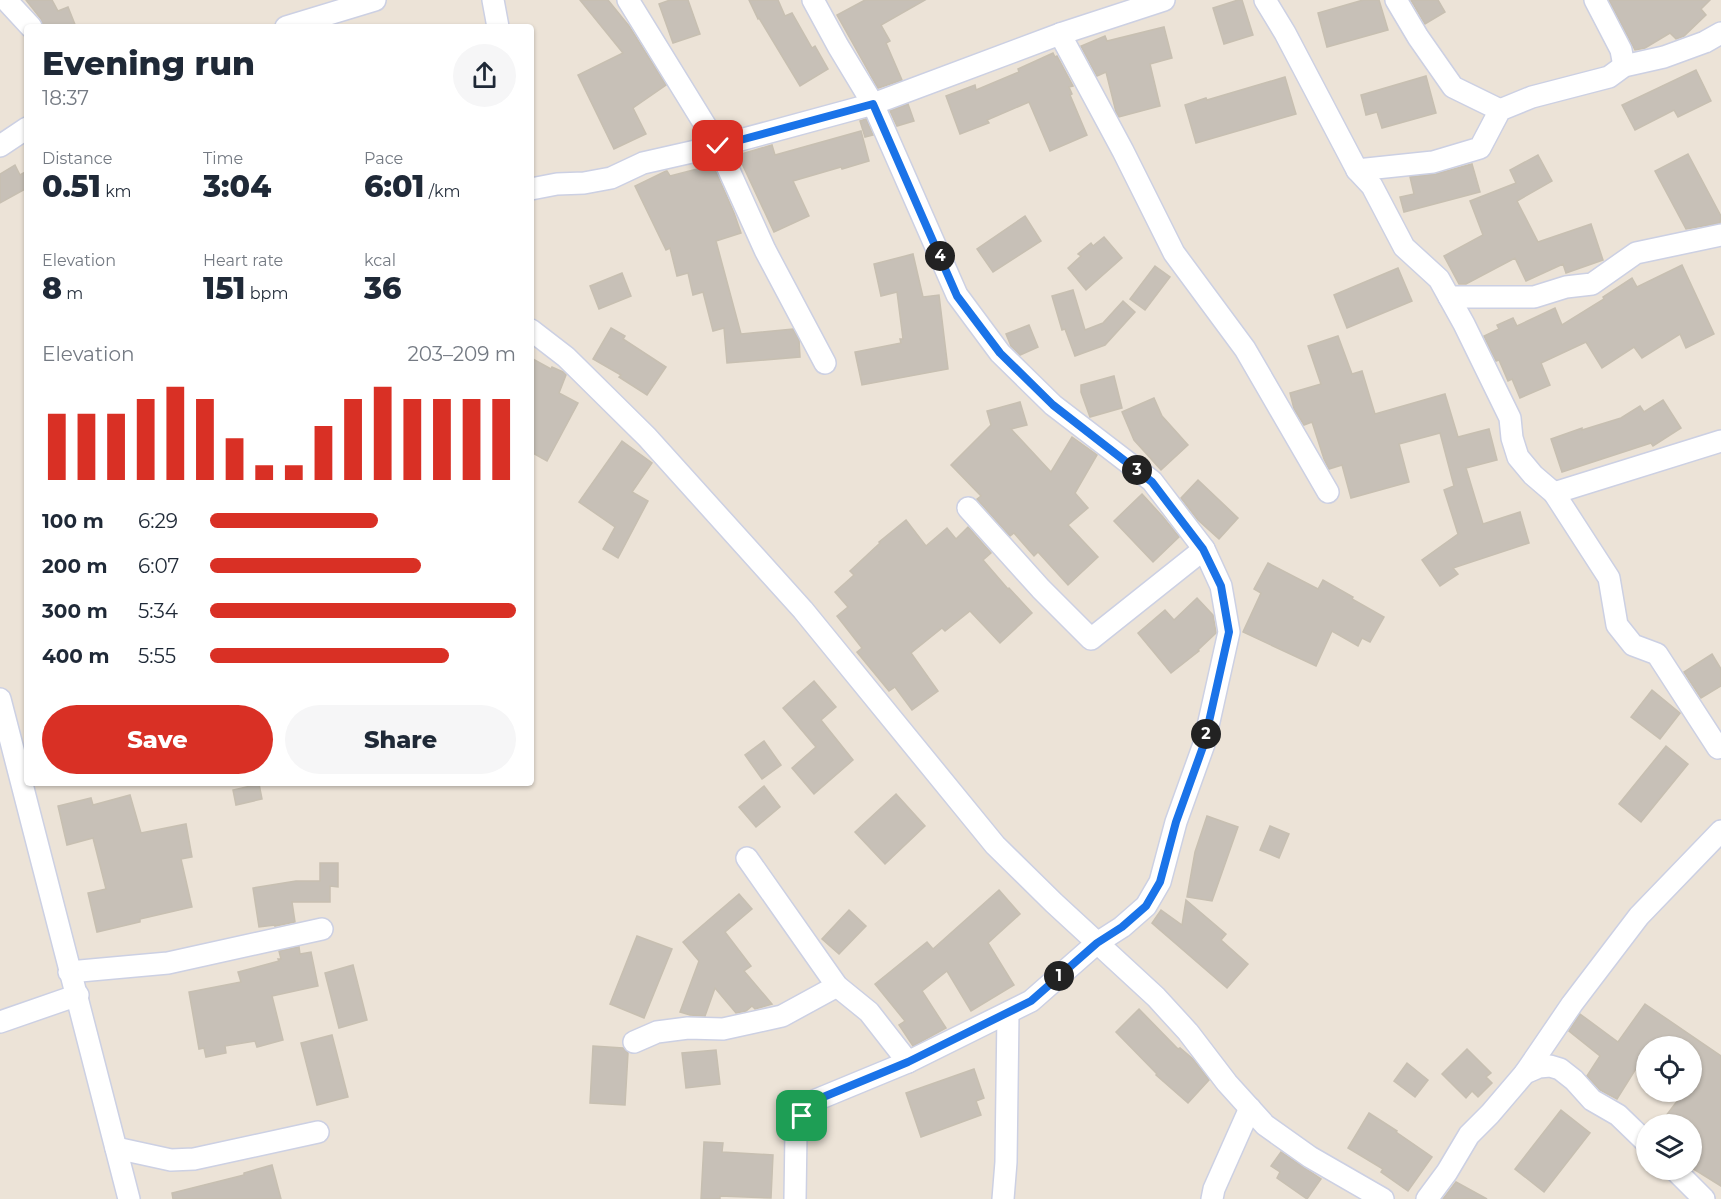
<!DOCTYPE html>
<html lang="en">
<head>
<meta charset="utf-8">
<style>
  :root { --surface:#fff; --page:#f6f6f7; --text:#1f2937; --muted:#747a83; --accent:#d93025 }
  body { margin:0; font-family:Montserrat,sans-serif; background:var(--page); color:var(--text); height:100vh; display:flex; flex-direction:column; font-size:22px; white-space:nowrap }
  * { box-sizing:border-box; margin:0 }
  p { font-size:20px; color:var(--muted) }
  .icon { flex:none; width:33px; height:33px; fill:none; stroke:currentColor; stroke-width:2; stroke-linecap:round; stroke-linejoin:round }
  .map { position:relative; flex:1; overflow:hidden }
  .drawer { position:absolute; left:24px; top:24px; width:510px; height:762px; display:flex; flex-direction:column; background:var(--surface); border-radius:6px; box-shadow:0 2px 4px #0004 }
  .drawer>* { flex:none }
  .controls { position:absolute; left:1636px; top:1036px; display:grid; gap:12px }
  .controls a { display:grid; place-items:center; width:66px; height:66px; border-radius:50%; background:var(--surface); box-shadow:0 2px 4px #0004; font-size:30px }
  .pin { position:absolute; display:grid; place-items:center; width:51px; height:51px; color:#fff; margin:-26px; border-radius:12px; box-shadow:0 3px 9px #0006 }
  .km { position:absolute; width:30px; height:30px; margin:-15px; border-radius:50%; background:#222; color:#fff; font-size:16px; line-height:30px; text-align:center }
  .round { display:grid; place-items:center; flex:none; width:63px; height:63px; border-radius:32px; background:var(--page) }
  .overview { display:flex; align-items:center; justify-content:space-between; height:102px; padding:0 18px }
  h1 { font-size:33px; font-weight:800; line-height:45px }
  .figures { display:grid; grid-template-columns:repeat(3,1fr); gap:9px; height:102px; padding:6px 18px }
  .figures div { display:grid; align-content:center }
  .figures b { font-size:30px; font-weight:800 }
  .figures small { font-size:16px; font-weight:400 }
  .figures p { font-size:16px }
  .chart { height:168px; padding:12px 18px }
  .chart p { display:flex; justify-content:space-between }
  .chart svg { width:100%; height:108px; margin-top:6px; stroke:var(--accent); stroke-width:6 }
  .action { display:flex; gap:12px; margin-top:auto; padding:12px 18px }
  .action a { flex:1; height:69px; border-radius:36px; background:var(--accent); color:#fff; font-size:24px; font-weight:800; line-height:69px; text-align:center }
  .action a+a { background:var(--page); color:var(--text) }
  ul { padding:0 18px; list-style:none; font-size:20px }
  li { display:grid; grid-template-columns:96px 72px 1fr; align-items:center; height:45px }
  li i { height:15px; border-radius:8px; background:var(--accent) }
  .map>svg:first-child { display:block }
</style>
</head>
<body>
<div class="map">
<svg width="1721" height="1199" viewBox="0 0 1721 1199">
  <rect width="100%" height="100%" fill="#ece3d7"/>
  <g fill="#c7c0b7" stroke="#c7bfb1" stroke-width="1.5">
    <path d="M26,0H52L58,11L68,7L76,27H43L41,19Z"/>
    <path d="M580,0H608L629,26L666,85L633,108L646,134L614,149L578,75L623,53Z"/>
    <path d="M670,0H688L700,34L673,43L659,4Z"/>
    <path d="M749,0H778L785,16L792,13L812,48L815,46L828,69L800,86L759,18L758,19Z"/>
    <path d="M865,0H925L881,25L890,41L886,43L902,80L878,88L837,15Z"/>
    <path d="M1238,0H1242L1253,35L1224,44L1213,8Z"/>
    <path d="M1363,0H1379L1388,30L1327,47L1318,13Z"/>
    <path d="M1411,0H1438L1445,12L1425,24Z"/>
    <path d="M1609,0H1710L1701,9L1706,15L1684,36L1676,39L1670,33L1645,48L1635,50Z"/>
    <path d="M1164,27L1172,58L1150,64L1160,106L1119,117L1116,112L1106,72L1097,76L1081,46L1105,36L1107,41Z"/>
    <path d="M1053,53L1055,57L1057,56L1073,86L1069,87L1072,94L1070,95L1087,135L1050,151L1029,102L987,120L989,123L960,134L946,96L975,85L976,90L1019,72L1018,69Z"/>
    <path d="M1696,70L1711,101L1678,117L1674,110L1635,130L1622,105Z"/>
    <path d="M1426,76L1436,113L1382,128L1377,112L1366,115L1361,95Z"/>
    <path d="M1285,77L1296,114L1196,143L1185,105L1206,98L1207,100Z"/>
    <path d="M908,104L914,121L897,126L890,111Z"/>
    <path d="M866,119L873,135L865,137L860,121Z"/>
    <path d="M861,131L869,161L842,169L841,167L793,181L809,216L774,232L738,155L772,145L775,155Z"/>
    <path d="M1688,154L1721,216L1720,223L1686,229L1655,171Z"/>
    <path d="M1538,155L1552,181L1517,201L1538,242L1591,224L1603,260L1566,273L1563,264L1526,281L1515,258L1466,284H1459L1444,256L1483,235L1470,201L1516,183L1510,170Z"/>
    <path d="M1472,164L1480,192L1404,212L1400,197L1414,194L1410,177L1436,174Z"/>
    <path d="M15,165L20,175L27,171V188L0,203V174Z"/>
    <path d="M713,165L734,213L741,233L716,241L741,334L793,329L799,340L800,357L727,363L724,328L713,331L703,292L693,295L688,273L677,276L670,248L666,250L635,186L666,171H667L670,176Z"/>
    <path d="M1025,216L1041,241L993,272L977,249Z"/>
    <path d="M1104,237L1122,258L1086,290L1068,268L1081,256L1078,254L1091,243L1093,246Z"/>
    <path d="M913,254L923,297L939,295L948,369L862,385L855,352L901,343L900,339H903L897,292L881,296L874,264Z"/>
    <path d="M1682,265L1714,334L1686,348L1680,334L1642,358L1634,347L1602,368L1586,342L1541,363L1550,385L1520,398L1512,379L1508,381L1499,360L1496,361L1484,336L1499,329L1497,325L1513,318L1517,326L1555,308L1562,325L1604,299L1603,297L1632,278L1637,287Z"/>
    <path d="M1155,266L1170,277L1145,310L1130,299Z"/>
    <path d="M1398,268L1412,301L1347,328L1334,295Z"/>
    <path d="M622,273L631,296L599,309L590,286Z"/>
    <path d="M1073,290L1085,330L1103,323L1123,301L1135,312L1105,345L1075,356L1065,329L1062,330L1052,296Z"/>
    <path d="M1029,325L1038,347L1020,355L1011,346L1006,334Z"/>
    <path d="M611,328L625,336L623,339L666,367L647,395L619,377L621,375L593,359Z"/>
    <path d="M1338,336L1352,374L1362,371L1375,414L1445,394L1458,437L1489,429L1497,460L1466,468L1483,524L1520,512L1529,543L1453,568L1458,574L1440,586L1422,560L1458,534L1444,490L1454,486L1440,433L1399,444L1409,482L1351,498L1342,465L1329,469L1324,459L1312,422L1304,425L1294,409L1290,393L1321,384L1308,346Z"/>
    <path d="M531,358L551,369L552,367L563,372L566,375L559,393L578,403L547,461L531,452Z"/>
    <path d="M1114,376L1122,408L1090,417L1081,392V385Z"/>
    <path d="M1154,398L1162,416L1188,445L1161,470L1134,440L1122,412Z"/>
    <path d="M1663,400L1681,428L1653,446L1651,443L1562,472L1551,439L1582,428V430L1621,418L1640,406L1644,412Z"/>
    <path d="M1020,402L1027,425L1011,429L1051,472L1072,437L1097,455L1075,493L1088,508L1068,525L1098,557L1068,585L1038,552L1034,556L1014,533L1010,536L977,499L981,496L951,465L991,425L987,411Z"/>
    <path d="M622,441L652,463L632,492L648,501L618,558L603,549L615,527L579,502Z"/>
    <path d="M1198,480L1238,518L1219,539L1198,520L1181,498Z"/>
    <path d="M1142,494L1163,517L1179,537L1153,562L1114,521Z"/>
    <path d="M906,520L926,546L947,528L956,539L968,527L991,553L983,560L1008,589L1009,588L1032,613L1000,643L970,611L945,631L942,628L911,653L938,691L912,710L895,687L889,691L857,652L862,648L837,616L848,607L835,592L854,575L850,571L880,543L879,542Z"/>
    <path d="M1268,563L1318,589L1323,580L1353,597L1352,599L1384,617L1370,642L1362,638L1358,646L1332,631L1316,666L1243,632L1261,593L1254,589Z"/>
    <path d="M1197,598L1213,615L1216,633L1198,650L1199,651L1171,673L1138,633L1165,610L1174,620Z"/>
    <path d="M1712,654L1721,669V686L1701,698L1684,672Z"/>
    <path d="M814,681L836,707L821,720L853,760L814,794L792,768L816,747L783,708Z"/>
    <path d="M1652,690L1680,713L1660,739L1631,717Z"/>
    <path d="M764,741L781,765L762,779L745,755Z"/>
    <path d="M1666,746L1688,764L1641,822L1619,804Z"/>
    <path d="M259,784L262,799L236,805L233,790Z"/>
    <path d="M764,786L780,807L756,827L739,807Z"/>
    <path d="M896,794L925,826L885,864L855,832Z"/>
    <path d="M130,795L141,833L186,824L192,857L181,859L192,907L140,919V922L97,932L88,893L106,889L93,838L67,845L58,806L91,798L93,805Z"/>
    <path d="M1207,816L1238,827L1212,901L1187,897L1195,852Z"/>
    <path d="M1270,826L1289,834L1279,858L1260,850Z"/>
    <path d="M320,863H338V887L330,886V902H292L295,922L275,926V925L259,927L253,888L296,881H320Z"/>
    <path d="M999,890L1020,914L988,943L1014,985L971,1011L947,971L922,991L946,1028L913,1046L899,1025L905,1021L875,984L927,942L933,949Z"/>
    <path d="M739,894L752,909L725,932L751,966L744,971L772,1004L755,1009L752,1006L746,1011L736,1013L715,988L705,1016L690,1015L680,1012L699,961L683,942Z"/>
    <path d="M1186,900L1226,934L1221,940L1248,964L1227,988L1152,923L1161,910L1182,925Z"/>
    <path d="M849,910L866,926L839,954L822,939Z"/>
    <path d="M637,936L672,949L644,1018L610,1004Z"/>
    <path d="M299,947L300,954L311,952L318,986L272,996L283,1040L257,1047L255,1041L225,1046L226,1053L206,1057L204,1048L199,1049L189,992L241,982L238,972L279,961L278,959H281L279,951Z"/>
    <path d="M353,965L367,1020L339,1028L325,973Z"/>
    <path d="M1645,1004L1721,1056V1186L1692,1168V1125H1659L1684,1092H1692V1047H1647V1051L1617,1099L1600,1090L1587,1076L1600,1056L1569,1031L1580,1014L1618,1042Z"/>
    <path d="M1139,1009L1178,1049L1180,1048L1193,1059L1209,1080L1188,1103L1156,1075L1157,1074L1116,1032Z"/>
    <path d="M332,1035L348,1097L317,1105L301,1043Z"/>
    <path d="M593,1046L623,1048L628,1053L625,1105L590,1103Z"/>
    <path d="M1467,1049L1491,1073L1486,1077L1492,1083L1478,1097L1472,1091L1466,1098L1442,1074Z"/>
    <path d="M716,1050L720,1084L686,1088L682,1053Z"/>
    <path d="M1407,1063L1428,1080L1415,1097L1394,1081Z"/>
    <path d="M974,1069L984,1098L976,1101L981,1115L921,1137L906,1093Z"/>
    <path d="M1561,1110L1590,1133L1544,1192L1515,1169Z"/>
    <path d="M1369,1113L1397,1131L1396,1132L1432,1157L1408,1191L1381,1172L1383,1169L1348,1148Z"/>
    <path d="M704,1142L723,1143L722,1152L773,1155L771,1198L720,1196V1199H701Z"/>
    <path d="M1281,1152L1321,1179L1307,1199L1277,1178L1280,1172L1271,1166Z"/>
    <path d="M272,1165L281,1199H173L172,1193L244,1175V1173Z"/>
    <path d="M1456,1182L1487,1199H1443Z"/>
  </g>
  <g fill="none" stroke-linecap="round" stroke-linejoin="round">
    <g stroke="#ccd0e3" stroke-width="24">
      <g id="street">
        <path d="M6,0L31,27"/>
        <path d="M493,0L498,27"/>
        <path d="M628,0L718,146L765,250L825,363"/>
        <path d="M813,0L838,46L873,104L957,295L1000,353L1053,405L1152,481L1204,549L1091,639L1041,589L968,508"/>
        <path d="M1265,0L1285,33L1357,170L1372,186L1404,247L1439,279L1464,324L1510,418L1512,438L1518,457L1533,475L1554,493L1609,578L1617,625L1633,645L1657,654L1718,748L1721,747"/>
        <path d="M1396,0L1418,37L1453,87L1500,110"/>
        <path d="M1595,0L1621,50L1624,66"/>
        <path d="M286,27L375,0"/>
        <path d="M1060,34L1123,151L1174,253L1245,349L1328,492"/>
        <path d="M0,146L27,128"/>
        <path d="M1357,170L1433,162L1480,148L1500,110L1532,97L1609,77L1624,66L1664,57L1705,42L1721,33"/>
        <path d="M531,189L557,184L584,183L611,178L643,163L718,146L873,104L1060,34L1164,0"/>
        <path d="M1449,297H1534L1566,287L1592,284L1636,253L1721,235"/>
        <path d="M531,330L566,357L647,437L803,610L995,845L1054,903L1156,997L1188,1032L1227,1083L1265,1125L1310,1157L1383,1199"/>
        <path d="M1554,493L1721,441"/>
        <path d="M0,699L129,1199"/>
        <path d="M747,858L837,986L869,1012L908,1062"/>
        <path d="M69,972L168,963L322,929"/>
        <path d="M0,1022L78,995"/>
        <path d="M634,1042L657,1032L688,1028L723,1029L782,1016L837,986"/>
        <path d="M1525,1073L1572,1004L1639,916L1721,831"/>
        <path d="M116,1148L171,1160L194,1159L318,1132"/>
        <path d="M1675,1170L1704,1199"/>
        <path d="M795,1199L796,1133L802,1116L816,1100L908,1062L1031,1001L1097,943L1122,927L1146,906L1160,882L1176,822L1204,744L1229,632L1221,586L1204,549"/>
        <path d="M1003,1199L1006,1162L1008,1013"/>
        <path d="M1212,1199L1214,1189L1250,1108"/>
        <path d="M1427,1199L1447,1172L1469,1135L1490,1114L1525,1073L1539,1067L1550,1066L1560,1069L1574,1080L1592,1100L1618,1115L1647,1143"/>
      </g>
    </g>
    <use href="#street" stroke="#fff" stroke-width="21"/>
  </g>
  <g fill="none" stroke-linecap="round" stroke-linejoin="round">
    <g stroke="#fff" stroke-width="12">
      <path id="route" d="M718,146L873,104L957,296L1000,353L1053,405L1152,482L1203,549L1221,586L1229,632L1204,744L1176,822L1160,882L1146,906L1122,927L1097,943L1031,1001L908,1062L816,1100L802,1116"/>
    </g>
    <use href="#route" stroke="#1a73e8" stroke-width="8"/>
  </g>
</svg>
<div class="controls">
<a><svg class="icon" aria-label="locate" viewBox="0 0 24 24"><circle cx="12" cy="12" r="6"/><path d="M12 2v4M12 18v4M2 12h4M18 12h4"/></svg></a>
<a><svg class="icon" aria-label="layers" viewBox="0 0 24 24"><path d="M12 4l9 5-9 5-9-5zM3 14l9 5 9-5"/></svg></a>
</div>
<div class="pin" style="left:802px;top:1116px;background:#1e9e55"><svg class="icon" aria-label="arrive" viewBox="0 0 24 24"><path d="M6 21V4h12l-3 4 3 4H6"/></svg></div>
<div class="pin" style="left:718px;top:146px;background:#d93025"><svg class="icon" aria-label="check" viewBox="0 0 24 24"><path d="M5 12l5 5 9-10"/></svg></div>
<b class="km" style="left:1059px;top:976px">1</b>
<b class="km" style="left:1206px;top:734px">2</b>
<b class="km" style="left:1137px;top:470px">3</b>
<b class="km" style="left:940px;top:256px">4</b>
<section class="drawer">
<div class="overview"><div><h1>Evening run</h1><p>18:37</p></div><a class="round"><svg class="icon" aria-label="share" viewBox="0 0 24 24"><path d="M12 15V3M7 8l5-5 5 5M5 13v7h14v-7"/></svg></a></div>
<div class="figures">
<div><p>Distance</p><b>0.51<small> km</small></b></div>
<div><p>Time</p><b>3:04</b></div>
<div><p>Pace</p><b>6:01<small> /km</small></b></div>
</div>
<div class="figures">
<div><p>Elevation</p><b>8<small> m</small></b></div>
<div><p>Heart rate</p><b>151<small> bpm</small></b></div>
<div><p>kcal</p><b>36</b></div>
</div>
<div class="chart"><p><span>Elevation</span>203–209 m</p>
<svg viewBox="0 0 160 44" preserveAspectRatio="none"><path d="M5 44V17M15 44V17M25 44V17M35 44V11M45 44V6M55 44V11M65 44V27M75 44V38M85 44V38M95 44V22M105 44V11M115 44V6M125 44V11M135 44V11M145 44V11M155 44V11"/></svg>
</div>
<ul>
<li><b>100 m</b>6:29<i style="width:55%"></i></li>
<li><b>200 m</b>6:07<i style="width:69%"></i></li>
<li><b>300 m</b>5:34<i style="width:100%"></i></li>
<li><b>400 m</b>5:55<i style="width:78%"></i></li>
</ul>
<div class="action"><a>Save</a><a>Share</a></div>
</section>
</div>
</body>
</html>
